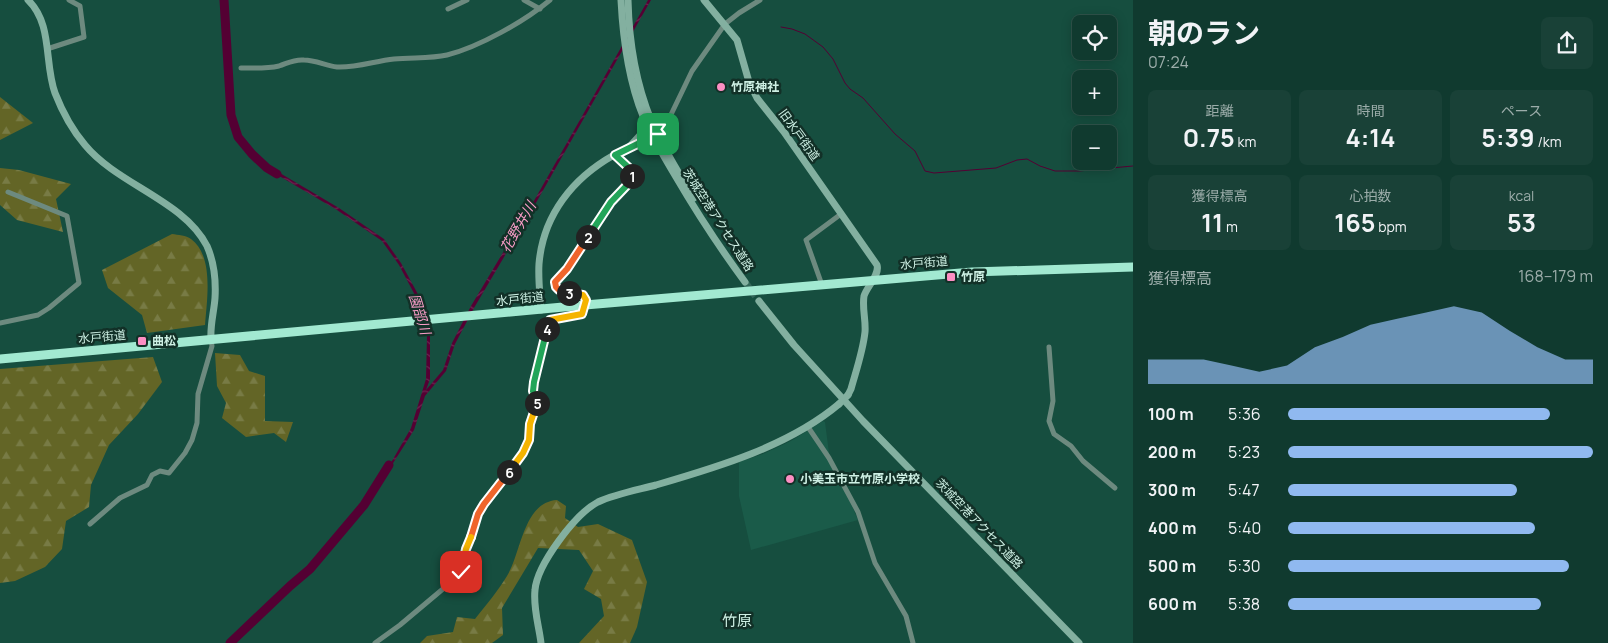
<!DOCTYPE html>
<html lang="ja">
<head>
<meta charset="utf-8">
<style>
  :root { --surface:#103a2f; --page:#194137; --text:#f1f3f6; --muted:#9cadaa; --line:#30544b; --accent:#90b9f0 }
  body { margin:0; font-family:Manrope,"Noto Sans JP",sans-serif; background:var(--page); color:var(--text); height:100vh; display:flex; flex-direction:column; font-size:19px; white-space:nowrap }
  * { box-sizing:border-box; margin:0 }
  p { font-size:16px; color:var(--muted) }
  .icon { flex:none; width:28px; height:28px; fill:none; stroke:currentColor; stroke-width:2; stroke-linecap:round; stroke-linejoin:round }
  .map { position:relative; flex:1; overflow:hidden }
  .panel { display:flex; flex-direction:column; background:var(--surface); width:475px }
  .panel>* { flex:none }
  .buttons { position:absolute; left:1072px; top:15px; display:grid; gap:10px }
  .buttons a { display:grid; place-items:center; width:45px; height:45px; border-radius:8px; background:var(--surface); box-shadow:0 2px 12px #0003,0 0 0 1px var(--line); font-size:25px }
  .pin { position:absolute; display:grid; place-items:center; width:42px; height:42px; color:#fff; margin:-21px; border-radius:10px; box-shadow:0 2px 8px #0006 }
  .km { position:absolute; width:25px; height:25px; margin:-12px; border-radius:50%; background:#222; color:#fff; font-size:14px; line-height:25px; text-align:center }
  .round { display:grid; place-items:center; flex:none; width:52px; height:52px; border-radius:8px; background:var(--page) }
  .overview { display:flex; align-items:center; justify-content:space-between; height:85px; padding:0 15px }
  h1 { font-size:28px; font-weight:700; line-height:38px }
  .figures { display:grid; grid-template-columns:repeat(3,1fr); gap:8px; height:85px; padding:5px 15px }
  .figures div { display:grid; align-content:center; border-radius:8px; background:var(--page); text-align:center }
  .figures b { font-size:25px; font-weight:700 }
  .figures small { font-size:14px; font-weight:400 }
  .figures p { font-size:14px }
  .chart { height:140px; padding:10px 15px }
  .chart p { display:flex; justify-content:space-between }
  .chart svg { width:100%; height:90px; margin-top:5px; fill:var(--accent); opacity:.7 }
  ul { padding:0 15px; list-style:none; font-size:16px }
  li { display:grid; grid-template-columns:80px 60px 1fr; align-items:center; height:38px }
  li i { height:12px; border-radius:6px; background:var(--accent) }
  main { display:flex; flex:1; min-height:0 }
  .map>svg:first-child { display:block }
</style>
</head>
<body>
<main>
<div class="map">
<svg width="1133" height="643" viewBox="0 0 1133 643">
  <defs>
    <pattern id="forest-firs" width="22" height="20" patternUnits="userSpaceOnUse" patternTransform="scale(1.25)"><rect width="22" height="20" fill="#636526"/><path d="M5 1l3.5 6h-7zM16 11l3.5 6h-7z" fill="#787b45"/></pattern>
    <pattern id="water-waves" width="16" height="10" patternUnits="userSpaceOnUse" patternTransform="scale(1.25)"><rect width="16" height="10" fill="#540033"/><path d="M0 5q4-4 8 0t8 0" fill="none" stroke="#6b2650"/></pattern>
  </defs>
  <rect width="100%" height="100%" fill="#164e3f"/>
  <path fill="#1a5b49" d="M823,421L825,422L829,453L858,520L751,550L739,496V462L763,454L791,441Z"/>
  <g fill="url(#forest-firs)">
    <path d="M0,97L33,123L0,140Z"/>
    <path d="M0,168L19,170L71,184L56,199L63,232L17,220L0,205Z"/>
    <path d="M172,234C178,235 186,235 191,239C214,256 207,299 205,325L147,333L142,315L108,288L102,270Z"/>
    <path d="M215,353L240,355L249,371L265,376V421L293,422L286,442L274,433L246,437L222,418L226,403L217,386Z"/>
    <path d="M153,357L162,382L138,414L109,445L91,485L89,507L66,521L62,549L45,567L15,581L0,583V369Z"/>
    <path d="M557,500L566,506L565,518L578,527L598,524L632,540L647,582L637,627L630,643H579L604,616L601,599L584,589L593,571L579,550L538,548L502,608L503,635L492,643H420L427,636L453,632L457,617L475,619C486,605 498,591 507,576C521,554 523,502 557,500Z"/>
  </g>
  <path fill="url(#water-waves)" d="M648,0H651L537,201L474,308L455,344L446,371L425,396L414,430L366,506L411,428L426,379L427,335L417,299L399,265L382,241L337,210L269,170L268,166L339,208L384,239L401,263L420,298L430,335V379L426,390L443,370L452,343L471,306L535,199Z"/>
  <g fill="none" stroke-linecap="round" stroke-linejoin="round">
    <path stroke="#540033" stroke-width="1" d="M781,27L792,29L805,34L823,47L833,59L845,83L850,89L863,98L895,134L915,151L925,171L934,173L996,168L1017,160L1027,159L1040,166L1055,171H1079L1133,166"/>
    <g stroke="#540033" stroke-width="9">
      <path d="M224,0L231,115L238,137L252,154L267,168L277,174"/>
      <path d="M230,643L290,586L310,569L364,505L389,465"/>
    </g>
    <path stroke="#326658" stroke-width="7" stroke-dasharray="7 3.5" stroke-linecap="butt" d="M745,282L759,301"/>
    <g stroke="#6d8a7f" stroke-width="5">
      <path d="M524,0L540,9"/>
      <path d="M448,9L467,0"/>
      <path d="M47,49L84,37L80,6L69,0"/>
      <path d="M241,68C253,68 266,69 279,66C288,63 294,59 304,60C316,60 326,66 337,67C356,68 375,61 394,59C411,57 430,59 447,55C479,47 525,21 550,0"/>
      <path d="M658,134L666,125L692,71L725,24L739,13L760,0"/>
      <path d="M822,285L806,240L841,214"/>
      <path d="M0,323L38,315L49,308L79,283L67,216L8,192"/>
      <path d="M1049,347L1053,401L1049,421L1054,434L1071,446L1083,461L1115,488"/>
      <path d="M808,427L829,458L858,512L875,563L906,616L913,643"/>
      <path d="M90,524L120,498L147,485L152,475L160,471L169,473L185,453L192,440L197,423L198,394L212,346L211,339"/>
      <path d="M375,643L400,625L456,578L461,572L465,549L474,530L478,514L484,504L523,453L529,440L530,424L537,405V400L533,391L534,382L548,322L550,320L582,314C585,307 587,302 583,295L564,292L556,287L555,282L567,269L611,202L630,182L632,177L629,168L615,155"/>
    </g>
    <g stroke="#83b0a0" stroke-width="7">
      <path d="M28,0C53,24 44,63 55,93C62,111 73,131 85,145C118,185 183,200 207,246C214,262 216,281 215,298C214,312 210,325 211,339"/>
      <path d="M621,0C623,39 628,79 643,116C652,137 664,157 676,177C697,213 720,248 745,282"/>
      <path d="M628,0C629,42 635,81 651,120C662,147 679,173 694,198"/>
      <path d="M704,0L737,40L749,82L757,98L784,132L877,265C880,275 867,286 864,296C862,308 866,320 865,332C863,351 856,371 851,389L848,395"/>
      <path d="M630,146L641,134L643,119"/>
      <path d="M759,301L794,345L863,421L1079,643"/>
      <path d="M541,310C540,294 538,279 539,264C543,215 573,178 614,155C628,148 643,144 656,136"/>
      <path d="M541,643C539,626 533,608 535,590C537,565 575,514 598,502C615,494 637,490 656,485C718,467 789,446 839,404"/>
    </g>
    <path stroke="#a2e9d1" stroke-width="9" d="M0,359L585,305L972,272L1133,267"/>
    <path stroke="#83b0a0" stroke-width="7" d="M839,404L848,395"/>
  </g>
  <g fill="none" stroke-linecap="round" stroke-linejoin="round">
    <g stroke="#fff" stroke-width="10">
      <path id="split-1" d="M632,176L629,168L615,155L658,134"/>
    </g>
    <g stroke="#fff" stroke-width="10">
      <path id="split-2" d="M588,237L611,202L630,182L632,176"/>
    </g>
    <g stroke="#fff" stroke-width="10">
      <path id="split-3" d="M569,293L559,290L556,287L555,282L567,269L588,237"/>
    </g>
    <g stroke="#fff" stroke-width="10">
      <path id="split-4" d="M547,329L550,320L582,314L586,300L583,295L569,293"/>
    </g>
    <g stroke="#fff" stroke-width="10">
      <path id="split-5" d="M537,403L533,391L534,382L547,329"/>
    </g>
    <g stroke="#fff" stroke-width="10">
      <path id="split-6" d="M509,472L523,453L529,440L530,424L537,403"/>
    </g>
    <g stroke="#fff" stroke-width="10">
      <path id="split-7" d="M471,537L478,514L484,504L509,472"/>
    </g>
    <g stroke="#fff" stroke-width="10">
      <path id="split-8" d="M461,572L466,549L471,537"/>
    </g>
    <use href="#split-1" stroke="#22a559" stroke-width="6"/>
    <use href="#split-2" stroke="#22a559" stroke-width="6"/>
    <use href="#split-3" stroke="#f0652b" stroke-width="6"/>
    <use href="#split-4" stroke="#f5b400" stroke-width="6"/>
    <use href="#split-5" stroke="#22a559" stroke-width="6"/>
    <use href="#split-6" stroke="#f5b400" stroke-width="6"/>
    <use href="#split-7" stroke="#f0652b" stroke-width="6"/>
    <use href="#split-8" stroke="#f5b400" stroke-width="6"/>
  </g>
  <g fill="#fc8fc3" stroke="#123027" stroke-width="2">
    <circle cx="721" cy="87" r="5"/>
    <rect x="946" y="272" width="10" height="10" rx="2.5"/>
    <rect x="137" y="336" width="10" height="10" rx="2.5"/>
    <circle cx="790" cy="479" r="5"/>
  </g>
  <g text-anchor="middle" stroke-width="5" stroke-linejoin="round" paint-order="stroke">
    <g font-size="12" font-weight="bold" fill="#cef0e4" stroke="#123027" text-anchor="start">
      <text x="731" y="91">竹原神社</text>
      <text x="961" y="281">竹原</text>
      <text x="152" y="345">曲松</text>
      <text x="800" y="483">小美玉市立竹原小学校</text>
    </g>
    <g font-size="12" fill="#cef0e4" stroke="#123027">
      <text transform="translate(799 135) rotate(54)" y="4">旧水戸街道</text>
      <text transform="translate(718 220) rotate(57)" y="4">茨城空港アクセス道路</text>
      <text transform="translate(924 263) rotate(-5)" y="4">水戸街道</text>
      <text transform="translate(520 299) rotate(-6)" y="4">水戸街道</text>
      <text transform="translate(102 337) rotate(-5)" y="4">水戸街道</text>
      <text transform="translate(979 524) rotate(46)" y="4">茨城空港アクセス道路</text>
    </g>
    <g font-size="14" font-style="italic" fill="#fa9dc8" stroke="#123027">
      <text transform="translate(518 227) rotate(-60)" y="5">花野井川</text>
      <text transform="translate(420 314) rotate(73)" y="5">園部川</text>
    </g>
    <g font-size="15" fill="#cef0e4" stroke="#123027">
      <text x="737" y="626">竹原</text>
    </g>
  </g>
</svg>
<div class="buttons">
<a><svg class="icon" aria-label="locate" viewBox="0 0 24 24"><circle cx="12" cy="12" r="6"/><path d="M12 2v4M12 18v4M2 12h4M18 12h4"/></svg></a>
<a>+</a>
<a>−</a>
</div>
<div class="pin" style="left:658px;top:134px;background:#1e9e55"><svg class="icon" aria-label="arrive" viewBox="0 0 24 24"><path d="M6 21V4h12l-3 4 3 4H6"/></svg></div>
<div class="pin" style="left:461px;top:572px;background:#d93025"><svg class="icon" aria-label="check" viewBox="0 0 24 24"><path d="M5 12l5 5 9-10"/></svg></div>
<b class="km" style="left:632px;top:176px">1</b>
<b class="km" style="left:588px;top:237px">2</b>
<b class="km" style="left:569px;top:293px">3</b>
<b class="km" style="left:547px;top:329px">4</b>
<b class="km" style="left:537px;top:403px">5</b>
<b class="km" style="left:509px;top:472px">6</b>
</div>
<section class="panel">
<div class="overview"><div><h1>朝のラン</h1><p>07:24</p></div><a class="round"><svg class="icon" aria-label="share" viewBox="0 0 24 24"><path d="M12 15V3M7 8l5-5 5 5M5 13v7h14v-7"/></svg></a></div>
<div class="figures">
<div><p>距離</p><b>0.75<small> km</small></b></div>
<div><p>時間</p><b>4:14</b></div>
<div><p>ペース</p><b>5:39<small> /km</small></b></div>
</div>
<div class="figures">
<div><p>獲得標高</p><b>11<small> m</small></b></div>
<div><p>心拍数</p><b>165<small> bpm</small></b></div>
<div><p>kcal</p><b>53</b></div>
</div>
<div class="chart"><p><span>獲得標高</span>168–179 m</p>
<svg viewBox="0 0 160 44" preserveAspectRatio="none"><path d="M0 44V32L10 32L20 32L30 35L40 38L50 35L60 26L70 21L80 15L90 12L100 9L110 6L120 9L130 18L140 26L150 32L160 32V44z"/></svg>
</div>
<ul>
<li><b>100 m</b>5:36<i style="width:86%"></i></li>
<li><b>200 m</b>5:23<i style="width:100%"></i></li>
<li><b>300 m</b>5:47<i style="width:75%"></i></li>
<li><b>400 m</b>5:40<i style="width:81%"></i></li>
<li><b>500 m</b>5:30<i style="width:92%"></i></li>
<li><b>600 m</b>5:38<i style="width:83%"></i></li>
</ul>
</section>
</main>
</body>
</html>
